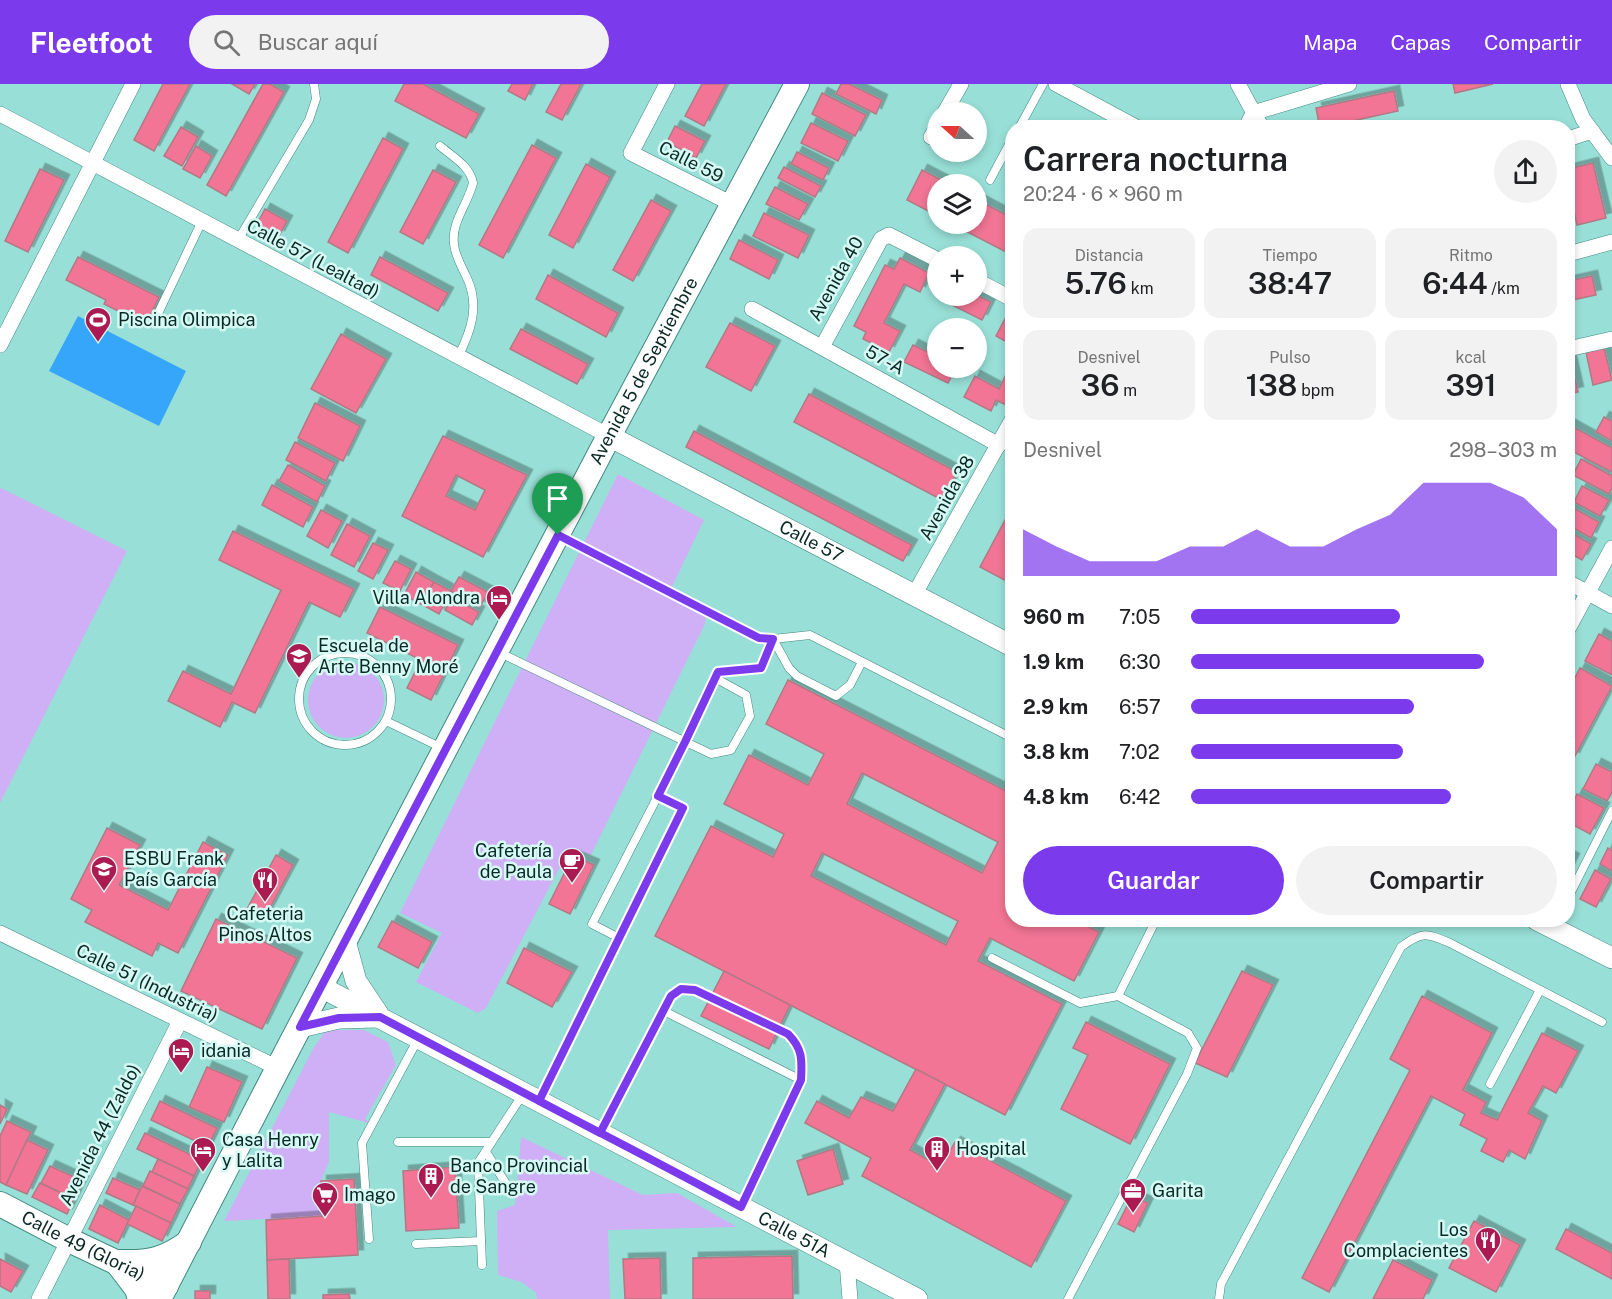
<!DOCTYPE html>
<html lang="es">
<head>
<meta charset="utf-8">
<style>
  :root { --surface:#fff; --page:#f2f2f2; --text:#202124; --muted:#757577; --accent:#7c3aed }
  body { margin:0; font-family:"Public Sans",sans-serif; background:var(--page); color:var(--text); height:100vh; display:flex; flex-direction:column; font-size:22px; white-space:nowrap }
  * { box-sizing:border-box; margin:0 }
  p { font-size:20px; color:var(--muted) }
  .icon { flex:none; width:33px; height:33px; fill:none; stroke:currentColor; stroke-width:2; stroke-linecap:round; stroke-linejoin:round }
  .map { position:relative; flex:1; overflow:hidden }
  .panel { position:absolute; left:1005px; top:36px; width:570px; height:807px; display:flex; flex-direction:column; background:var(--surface); border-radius:24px; box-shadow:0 3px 9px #0003 }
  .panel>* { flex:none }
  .needle { width:39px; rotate:291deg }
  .fabs { position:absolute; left:927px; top:18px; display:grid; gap:12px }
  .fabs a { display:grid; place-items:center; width:60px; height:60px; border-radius:50%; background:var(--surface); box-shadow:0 3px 9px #0003; font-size:30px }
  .pin { position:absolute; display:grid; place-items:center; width:51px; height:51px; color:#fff; margin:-62px -26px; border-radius:50% 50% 50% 0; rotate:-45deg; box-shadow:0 0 6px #0007 }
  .pin .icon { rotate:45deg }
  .round { display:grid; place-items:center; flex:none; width:63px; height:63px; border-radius:32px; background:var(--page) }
  .summary { display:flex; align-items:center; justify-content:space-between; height:102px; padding:0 18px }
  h1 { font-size:33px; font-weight:600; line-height:45px }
  .metrics { display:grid; grid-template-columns:repeat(3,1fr); gap:9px; height:102px; padding:6px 18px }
  .metrics div { display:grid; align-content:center; border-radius:15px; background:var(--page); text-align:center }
  .metrics b { font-size:30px; font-weight:600 }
  .metrics small { font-size:16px; font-weight:400 }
  .metrics p { font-size:16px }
  .chart { height:168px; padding:12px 18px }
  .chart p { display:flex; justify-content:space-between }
  .chart svg { width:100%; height:108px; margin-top:6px; fill:var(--accent); opacity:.7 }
  .action { display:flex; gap:12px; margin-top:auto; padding:12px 18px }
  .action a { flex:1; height:69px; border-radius:36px; background:var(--accent); color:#fff; font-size:24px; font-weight:600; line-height:69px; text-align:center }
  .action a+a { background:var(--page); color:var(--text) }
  ul { padding:0 18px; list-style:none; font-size:20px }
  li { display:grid; grid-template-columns:96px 72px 1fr; align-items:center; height:45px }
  li i { height:15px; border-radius:8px; background:var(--accent) }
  header { display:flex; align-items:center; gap:36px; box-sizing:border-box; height:84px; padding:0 30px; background:var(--accent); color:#fff }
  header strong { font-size:28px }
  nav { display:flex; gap:33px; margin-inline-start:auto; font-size:21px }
  .search { width:420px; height:54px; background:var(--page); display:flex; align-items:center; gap:15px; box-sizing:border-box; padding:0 21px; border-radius:33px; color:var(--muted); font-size:22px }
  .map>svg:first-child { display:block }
</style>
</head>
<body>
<header>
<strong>Fleetfoot</strong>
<div class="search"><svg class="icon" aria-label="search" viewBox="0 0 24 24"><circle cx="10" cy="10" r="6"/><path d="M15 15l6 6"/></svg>Buscar aquí</div>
<nav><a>Mapa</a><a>Capas</a><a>Compartir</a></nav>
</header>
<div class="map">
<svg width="1612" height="1215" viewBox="0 0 1612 1215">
  <defs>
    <filter id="shadow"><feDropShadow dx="5.5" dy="-5.5" stdDeviation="0" flood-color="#0004"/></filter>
  </defs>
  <rect width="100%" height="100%" fill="#98e0d7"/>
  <g fill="#cfaff5">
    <path d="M618,390L704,436L668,511L706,530L705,540L591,771L570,764L486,924L478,929L416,898L442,849L400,829Z"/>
    <path d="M1,404L127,467L0,719V406Z"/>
    <circle cx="346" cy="616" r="38"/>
    <path d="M336,946H364L388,958L396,981L365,1035L372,1040L329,1028V1078L321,1097L323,1132L224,1137L313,965L324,949Z"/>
    <path d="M521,1053L643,1111L677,1109L737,1143L608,1146L610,1215H537L536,1209L522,1198L498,1191L497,1127L515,1121Z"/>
  </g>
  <path fill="#36a6fa" d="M78,232L186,287L159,342L49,287Z"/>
  <g fill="#f27595" stroke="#b27985" stroke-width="1.5" fill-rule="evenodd" filter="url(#shadow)">
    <path d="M163,0H190L154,67L134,56Z"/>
    <path d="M232,0H255L249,10Z"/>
    <path d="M263,0H270L284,8L226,112L207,101Z"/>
    <path d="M404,0H423L479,30L466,54L395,17Z"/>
    <path d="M512,0H533L525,16L508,7Z"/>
    <path d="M561,0H581L562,36L546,28Z"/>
    <path d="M702,0H726L704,42L685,32Z"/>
    <path d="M841,0H849L882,16L876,30L836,10Z"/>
    <path d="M1453,0H1493L1455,9Z"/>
    <path d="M1394,7L1398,27L1320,44L1316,24Z"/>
    <path d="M822,9L866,31L855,52L812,30Z"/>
    <path d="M811,39L848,57L838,77L801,59Z"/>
    <path d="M675,42L705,57L696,74L667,58Z"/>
    <path d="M181,43L198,53L182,82L164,72Z"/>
    <path d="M383,54L403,65L348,169L328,158Z"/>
    <path d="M532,61L556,74L503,174L479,161Z"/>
    <path d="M196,62L212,72L200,94L183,85Z"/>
    <path d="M797,68L829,84L823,96L791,80Z"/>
    <path d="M1593,79L1606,134L1577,141L1568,100V85Z"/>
    <path d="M586,80L610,93L573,164L549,151Z"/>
    <path d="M784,83L821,102L815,113L778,94Z"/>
    <path d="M40,85L64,96L28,168L5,157Z"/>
    <path d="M433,86L456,98L423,160L400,148Z"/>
    <path d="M922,86L949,100H938V132L907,116Z"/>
    <path d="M775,103L808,120L799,136L766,120Z"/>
    <path d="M976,115L1012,134V171L952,140H976Z"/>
    <path d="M651,116L671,127L633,197L613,186Z"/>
    <path d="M265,125L287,137L279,152L257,140Z"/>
    <path d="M764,129L809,151L798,174L753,152Z"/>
    <path d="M739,156L778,176L769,195L730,175Z"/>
    <path d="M78,173L159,213L147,238L136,232L134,235L104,220L106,216L66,196Z"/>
    <path d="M380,173L448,209L438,227L371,191Z"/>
    <path d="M900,174L929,189L920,208L904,200L884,239L900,247L889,268L863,255L866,248L854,242L885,181L894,185Z"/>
    <path d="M548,191L618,229L606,253L536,215Z"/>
    <path d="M1592,192L1596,211L1568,217V197Z"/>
    <path d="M976,211L991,218L982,236L938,214L939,212Z"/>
    <path d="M1007,231L1012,234V261L996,252Z"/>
    <path d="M730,239L775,262L751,307L706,283Z"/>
    <path d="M521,245L588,280L577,300L510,265Z"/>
    <path d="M341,250L386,275L356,329L311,305Z"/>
    <path d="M913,261L938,273V284H956L948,299L904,278Z"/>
    <path d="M1604,264L1612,296L1593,301L1586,268Z"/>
    <path d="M1568,273H1570L1578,308L1568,310Z"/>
    <path d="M1012,278V315L1008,322L996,316L991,327L964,313L975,292L999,305Z"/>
    <path d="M809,310L957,388L942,416L794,338Z"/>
    <path d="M315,319L360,342L343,377L298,354Z"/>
    <path d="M1604,333L1612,337V357L1596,348Z"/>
    <path d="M1568,340L1612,364V388L1568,365Z"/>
    <path d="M694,347L912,461L903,477L686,363Z"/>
    <path d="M443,352L527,391L483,473L402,432ZM456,391L485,406L475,426L446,412Z"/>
    <path d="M295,358L335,379L326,397L286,376Z"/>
    <path d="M1581,375L1612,392V404L1609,410L1573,391Z"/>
    <path d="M288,381L325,402L317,418L279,397Z"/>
    <path d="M272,401L313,423L303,443L262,421Z"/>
    <path d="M1582,402L1609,416L1600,432L1574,418Z"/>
    <path d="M1568,421L1599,438L1591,454L1568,441Z"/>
    <path d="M1012,423V500L980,483Z"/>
    <path d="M321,426L342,437L328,464L307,452Z"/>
    <path d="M347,440L370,452L354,483L331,471Z"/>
    <path d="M233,447L354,505L340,533L309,518L255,629L232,618L220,643L168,617L183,587L231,610L281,506L219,476Z"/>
    <path d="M1568,447L1591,460L1582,476L1568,468Z"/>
    <path d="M373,459L388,466L373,495L358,487Z"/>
    <path d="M395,477L411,485L400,507L383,499Z"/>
    <path d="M416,488L434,498L421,520L404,511Z"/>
    <path d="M459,493L488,508L480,523L451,507Z"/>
    <path d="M434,498L451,507L439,530L421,520Z"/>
    <path d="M452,514L479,528L472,541L445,526Z"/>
    <path d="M380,523L458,561L431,616L407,604L421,576L367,549Z"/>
    <path d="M1599,550L1612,557V591L1585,577Z"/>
    <path d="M1580,584L1612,602L1574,674L1568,670V607Z"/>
    <path d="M788,596L1012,710V836H1075L1099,848L1074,897L990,854L978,877L1062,920L1005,1031L655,852L711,742L773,773L784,750L724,720L749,671L808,701L824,670L766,640ZM862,689L998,758L982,789L847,720ZM822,769L958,837L946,861L811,792Z"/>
    <path d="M1596,680L1612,688V708L1607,717L1583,705Z"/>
    <path d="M1577,710L1604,724L1590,750L1568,738V729Z"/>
    <path d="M107,744L140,761L119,801L168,826L203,758L228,771L178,869L158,859L152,872L85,838L92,826L71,815Z"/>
    <path d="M1608,764L1612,767V787L1600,780Z"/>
    <path d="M276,771L293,781L264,835L247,825Z"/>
    <path d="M573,772L594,781L570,830L549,820Z"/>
    <path d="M1568,772L1574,775L1568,787Z"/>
    <path d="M1595,786L1611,795L1596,823L1580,815Z"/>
    <path d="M216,835L297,874L262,945L181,907Z"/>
    <path d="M392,837L432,858L418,884L378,863Z"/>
    <path d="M524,864L572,888L552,923L507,899Z"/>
    <path d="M724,887L790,921L769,965L701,932Z"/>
    <path d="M1242,887L1273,901L1227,993L1195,979Z"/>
    <path d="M1422,912L1492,949L1463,1006L1486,1018L1481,1029L1497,1036L1542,949L1578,967L1556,1009L1543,1002L1528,1029L1542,1037L1525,1075L1509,1066L1503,1078L1481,1067L1487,1055L1460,1041L1465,1030L1431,1012L1329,1208L1302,1194L1410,986L1390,975Z"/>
    <path d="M1086,938L1170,980L1130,1060L1061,1025L1088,971L1073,964Z"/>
    <path d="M207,983L242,998L224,1038L189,1023Z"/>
    <path d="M916,985L945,1000L910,1066L941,1083L955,1058L1066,1117L1031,1183L862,1092L871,1074L805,1039L817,1017L849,1034L861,1013L893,1027Z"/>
    <path d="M160,1017L217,1044L208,1063L151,1036Z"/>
    <path d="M0,1021L7,1025L0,1040Z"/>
    <path d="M7,1037L31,1048L6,1101L0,1098V1052Z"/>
    <path d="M145,1049L202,1076L194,1092L137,1065Z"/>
    <path d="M27,1056L48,1066L27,1110L6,1101Z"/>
    <path d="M833,1065L843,1100L808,1111L797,1077Z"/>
    <path d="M158,1075L194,1092L188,1105L152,1088Z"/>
    <path d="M50,1082L83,1097L74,1115L41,1099Z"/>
    <path d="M455,1083L459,1144L406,1147L403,1087Z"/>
    <path d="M150,1087L188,1105L180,1120L143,1102Z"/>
    <path d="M113,1094L140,1106L133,1121L106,1109Z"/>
    <path d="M354,1095L358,1171L267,1176L266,1136L323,1132L321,1097Z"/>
    <path d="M40,1099L74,1115L67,1130L32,1113Z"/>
    <path d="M142,1102L180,1120L171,1139L133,1121Z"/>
    <path d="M1132,1112L1148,1119L1134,1148L1118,1140Z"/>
    <path d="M100,1121L129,1136L118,1159L89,1145Z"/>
    <path d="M136,1122L171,1139L162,1157L127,1140Z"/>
    <path d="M1474,1137L1520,1161L1496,1208L1449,1184Z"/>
    <path d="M1566,1145L1612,1169V1195L1556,1165Z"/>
    <path d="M792,1172L793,1215H693V1174Z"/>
    <path d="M660,1174L661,1215H625L623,1175Z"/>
    <path d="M0,1175L23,1187L11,1208L0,1202Z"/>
    <path d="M289,1175L290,1215H268L267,1176Z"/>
    <path d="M1393,1176L1432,1196L1423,1215H1373Z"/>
    <rect x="195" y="1207" width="15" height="8"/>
    <path d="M349,1210L350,1215H323V1211Z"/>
  </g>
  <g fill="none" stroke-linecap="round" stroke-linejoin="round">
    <g stroke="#418980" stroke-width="9">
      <g id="lane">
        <path d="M1019,44L1043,0"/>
        <path d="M440,62C453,73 470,82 473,99C468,120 451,138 454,160C455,172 462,183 467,194C480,222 471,247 458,273"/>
        <path d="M990,96L1012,55"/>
        <path d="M238,156L309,36L316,15L314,0"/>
        <path d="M154,238L202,137"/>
        <path d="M559,451L759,554L773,555L810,551L1012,654"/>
        <path d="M773,555L789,584L797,592L836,612L850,601L862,578"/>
        <path d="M498,568L711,670L731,666L750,632L746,611L715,594"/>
        <circle cx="345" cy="615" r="46"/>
        <path d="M386,637L442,664"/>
        <path d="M1568,814L1612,727"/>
        <path d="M619,854L592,840L685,659L718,588L761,584L773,555"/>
        <path d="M992,874L1080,919L1118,912L1188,949L1197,964L1187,990L1068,1215"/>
        <path d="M1118,912L1156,836"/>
        <path d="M664,927L801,996"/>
        <path d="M1490,1000L1540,906"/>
        <path d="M540,1016L683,724L658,712"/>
        <path d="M601,1048L671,912L681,905L695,906L788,950C803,965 802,976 801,996L742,1121"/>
        <path d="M398,1058H491"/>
        <path d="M486,1068L505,1098"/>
        <path d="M369,1155L362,1059L418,955"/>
        <path d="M416,1160L481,1157"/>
        <path d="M482,1181L478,1079L523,1010"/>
        <path d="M1219,1215L1221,1200L1401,863C1422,847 1427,849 1450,859L1602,938"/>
      </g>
    </g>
    <g stroke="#418980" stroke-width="16">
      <g id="street">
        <path d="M667,0L631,69L734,121"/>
        <path d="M1056,0L1138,44"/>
        <path d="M1238,0L1262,44"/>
        <path d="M1568,0L1583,35L1612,74"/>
        <path d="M945,28L961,0"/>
        <path d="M0,30L609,352"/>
        <path d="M1246,44L1253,29L1349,0"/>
        <path d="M931,53L938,42"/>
        <path d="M1568,55L1592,47"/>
        <path d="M1568,170L1612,158"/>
        <path d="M976,196L1012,215"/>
        <path d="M752,225L999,361"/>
        <path d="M0,261L133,0"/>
        <path d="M822,263L881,155L889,151L938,176"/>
        <path d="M1568,265L1612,255"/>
        <path d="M1568,498L1612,522"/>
        <path d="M914,511L1012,336"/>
        <path d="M1568,545L1612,464"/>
        <path d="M0,849L278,984"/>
        <path d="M847,1178L850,1215"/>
        <path d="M39,1215L180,937"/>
      </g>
    </g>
    <g stroke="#418980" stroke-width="22">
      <g id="secondary">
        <path id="s1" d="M609,352L1012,562"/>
        <path d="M1537,836L1612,874"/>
        <path d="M345,857L356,897L378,930"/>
        <path id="s2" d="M321,903L917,1215"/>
        <path d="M300,943L339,934L377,933"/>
      </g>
    </g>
    <g stroke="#418980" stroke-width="26">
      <g id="primary">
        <path id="s3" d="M0,1120L69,1156L166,1202"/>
        <path d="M121,1178C151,1179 165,1175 189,1158"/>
        <path d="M118,1180L137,1205L140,1215"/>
        <path id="s4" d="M159,1215L278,984L609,352L797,0"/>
      </g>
    </g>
    <use href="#lane" stroke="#fff" stroke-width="8"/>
    <use href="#street" stroke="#fff" stroke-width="15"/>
    <use href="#secondary" stroke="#fff" stroke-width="21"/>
    <use href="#primary" stroke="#fff" stroke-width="24"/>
  </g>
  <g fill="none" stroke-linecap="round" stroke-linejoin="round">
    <g stroke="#fff" stroke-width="12">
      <path id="route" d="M558,451L300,943L339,934L380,933L600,1049L671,912L681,905L695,906L788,950C803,965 802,976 801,996L741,1123C674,1087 606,1052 539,1017L683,724L658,712L685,658L718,588L761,584L773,555L759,554L558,451"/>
    </g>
    <use href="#route" stroke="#7c3aed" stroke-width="8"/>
  </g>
  <defs>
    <g id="stadium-pin" transform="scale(1.35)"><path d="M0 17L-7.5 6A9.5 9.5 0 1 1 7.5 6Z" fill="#ab1a51" stroke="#d6f9f4"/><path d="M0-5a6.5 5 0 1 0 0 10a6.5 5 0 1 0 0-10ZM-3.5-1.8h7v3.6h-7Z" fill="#fff"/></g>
    <g id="hotel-pin" transform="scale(1.35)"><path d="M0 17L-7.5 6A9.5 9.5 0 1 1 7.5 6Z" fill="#ab1a51" stroke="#d6f9f4"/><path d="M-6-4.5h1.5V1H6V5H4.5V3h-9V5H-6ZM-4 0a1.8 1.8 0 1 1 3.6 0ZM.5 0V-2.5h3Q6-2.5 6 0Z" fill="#fff"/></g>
    <g id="school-pin" transform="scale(1.35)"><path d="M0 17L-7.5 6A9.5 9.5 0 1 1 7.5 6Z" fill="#ab1a51" stroke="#d6f9f4"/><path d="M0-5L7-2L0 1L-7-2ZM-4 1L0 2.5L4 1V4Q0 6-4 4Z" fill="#fff"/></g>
    <g id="cafe-pin" transform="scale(1.35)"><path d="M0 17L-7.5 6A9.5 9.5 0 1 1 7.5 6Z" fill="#ab1a51" stroke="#d6f9f4"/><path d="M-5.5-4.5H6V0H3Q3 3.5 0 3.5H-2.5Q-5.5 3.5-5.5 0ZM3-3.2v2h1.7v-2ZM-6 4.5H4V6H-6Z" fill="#fff"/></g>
    <g id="restaurant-pin" transform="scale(1.35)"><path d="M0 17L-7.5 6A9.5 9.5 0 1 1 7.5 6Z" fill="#ab1a51" stroke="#d6f9f4"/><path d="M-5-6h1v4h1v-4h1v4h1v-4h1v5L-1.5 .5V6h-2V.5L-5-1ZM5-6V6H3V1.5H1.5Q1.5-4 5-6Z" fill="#fff"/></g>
    <g id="building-pin" transform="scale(1.35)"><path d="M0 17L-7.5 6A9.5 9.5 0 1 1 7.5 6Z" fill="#ab1a51" stroke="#d6f9f4"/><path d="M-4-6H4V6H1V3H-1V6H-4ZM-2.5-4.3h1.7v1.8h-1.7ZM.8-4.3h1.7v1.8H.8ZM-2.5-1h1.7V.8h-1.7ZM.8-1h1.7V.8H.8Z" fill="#fff"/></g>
    <g id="office-pin" transform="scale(1.35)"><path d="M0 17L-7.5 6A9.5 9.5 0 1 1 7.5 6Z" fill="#ab1a51" stroke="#d6f9f4"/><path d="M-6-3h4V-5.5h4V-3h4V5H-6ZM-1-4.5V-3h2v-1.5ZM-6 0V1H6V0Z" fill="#fff"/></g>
    <g id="supermarket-pin" transform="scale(1.35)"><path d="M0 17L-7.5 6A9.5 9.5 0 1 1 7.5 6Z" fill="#ab1a51" stroke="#d6f9f4"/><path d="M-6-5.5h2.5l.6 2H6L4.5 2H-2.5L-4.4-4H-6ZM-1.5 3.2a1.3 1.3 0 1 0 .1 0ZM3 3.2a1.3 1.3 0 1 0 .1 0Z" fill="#fff"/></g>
  </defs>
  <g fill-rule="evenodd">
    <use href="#stadium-pin" x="98" y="236"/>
    <use href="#hotel-pin" x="499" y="514"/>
    <use href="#school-pin" x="299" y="572"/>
    <use href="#cafe-pin" x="572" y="777"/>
    <use href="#school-pin" x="104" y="785"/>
    <use href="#restaurant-pin" x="265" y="796"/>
    <use href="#hotel-pin" x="181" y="967"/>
    <use href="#building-pin" x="937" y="1065"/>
    <use href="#hotel-pin" x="203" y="1066"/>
    <use href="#building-pin" x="431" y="1092"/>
    <use href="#office-pin" x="1133" y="1107"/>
    <use href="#supermarket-pin" x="325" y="1111"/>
    <use href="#restaurant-pin" x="1488" y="1156"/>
  </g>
  <g text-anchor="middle" stroke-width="5" stroke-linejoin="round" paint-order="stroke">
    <g font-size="18" fill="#0a2926" stroke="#d6f9f4">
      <text transform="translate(691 78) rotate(27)" y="6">Calle 59</text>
      <text transform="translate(313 175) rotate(28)" y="6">Calle 57 (Lealtad)</text>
      <text transform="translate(836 195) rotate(-61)" y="6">Avenida 40</text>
      <text transform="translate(885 276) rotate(29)" y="6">57-A</text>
      <text dy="6" stroke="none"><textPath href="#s4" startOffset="1047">Avenida 5 de Septiembre</textPath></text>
      <text transform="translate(947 414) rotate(-61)" y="6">Avenida 38</text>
      <text dy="6" stroke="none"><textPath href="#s1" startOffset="228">Calle 57</textPath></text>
      <text transform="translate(147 899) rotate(26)" y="6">Calle 51 (Industria)</text>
      <text transform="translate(100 1051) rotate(-63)" y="6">Avenida 44 (Zaldo)</text>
      <text dy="6" stroke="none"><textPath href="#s2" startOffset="534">Calle 51A</textPath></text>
      <text dy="6" stroke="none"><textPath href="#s3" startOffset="93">Calle 49 (Gloria)</textPath></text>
    </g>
    <g font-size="18" fill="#0a2926" stroke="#d6f9f4" text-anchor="start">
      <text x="118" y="242">Piscina Olimpica</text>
      <text x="480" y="520" text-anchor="end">Villa Alondra</text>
      <text x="318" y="568">Escuela de<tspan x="318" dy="21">Arte Benny Moré</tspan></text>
      <text x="552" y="773" text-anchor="end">Cafetería<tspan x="552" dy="21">de Paula</tspan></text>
      <text x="124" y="781">ESBU Frank<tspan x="124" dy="21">País García</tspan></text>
      <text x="265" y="836" text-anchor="middle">Cafeteria<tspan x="265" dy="21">Pinos Altos</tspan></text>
      <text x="201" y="973">idania</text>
      <text x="222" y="1062">Casa Henry<tspan x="222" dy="21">y Lalita</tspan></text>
      <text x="956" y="1071">Hospital</text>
      <text x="450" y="1088">Banco Provincial<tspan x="450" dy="21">de Sangre</tspan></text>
      <text x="1152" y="1113">Garita</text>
      <text x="344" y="1117">Imago</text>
      <text x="1468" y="1152" text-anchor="end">Los<tspan x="1468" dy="21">Complacientes</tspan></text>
    </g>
  </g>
</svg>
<div class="fabs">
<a><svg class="needle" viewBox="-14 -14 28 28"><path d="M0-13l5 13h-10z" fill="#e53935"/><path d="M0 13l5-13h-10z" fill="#757577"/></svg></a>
<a><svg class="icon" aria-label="layers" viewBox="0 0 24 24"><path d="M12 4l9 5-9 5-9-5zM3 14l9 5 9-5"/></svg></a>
<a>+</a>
<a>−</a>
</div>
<div class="pin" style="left:558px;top:451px;background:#1e9e55"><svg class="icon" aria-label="arrive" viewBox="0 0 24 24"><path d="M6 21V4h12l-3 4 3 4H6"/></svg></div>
<section class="panel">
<div class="summary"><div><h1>Carrera nocturna</h1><p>20:24 · 6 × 960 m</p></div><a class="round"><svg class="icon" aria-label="share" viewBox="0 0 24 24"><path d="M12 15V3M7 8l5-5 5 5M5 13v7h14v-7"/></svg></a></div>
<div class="metrics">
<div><p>Distancia</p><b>5.76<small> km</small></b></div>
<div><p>Tiempo</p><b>38:47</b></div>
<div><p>Ritmo</p><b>6:44<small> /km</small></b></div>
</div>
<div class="metrics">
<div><p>Desnivel</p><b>36<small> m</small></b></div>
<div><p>Pulso</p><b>138<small> bpm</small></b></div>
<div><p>kcal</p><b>391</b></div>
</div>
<div class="chart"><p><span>Desnivel</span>298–303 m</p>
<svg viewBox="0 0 160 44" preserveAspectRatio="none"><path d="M0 44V25L10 32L20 38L30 38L40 38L50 32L60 32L70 25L80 32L90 32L100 25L110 19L120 6L130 6L140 6L150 12L160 25V44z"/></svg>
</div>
<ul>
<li><b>960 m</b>7:05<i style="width:57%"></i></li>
<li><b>1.9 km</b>6:30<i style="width:80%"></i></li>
<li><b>2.9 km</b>6:57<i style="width:61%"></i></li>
<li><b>3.8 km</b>7:02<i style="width:58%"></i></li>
<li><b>4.8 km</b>6:42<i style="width:71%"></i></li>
</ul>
<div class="action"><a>Guardar</a><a>Compartir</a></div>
</section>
</div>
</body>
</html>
